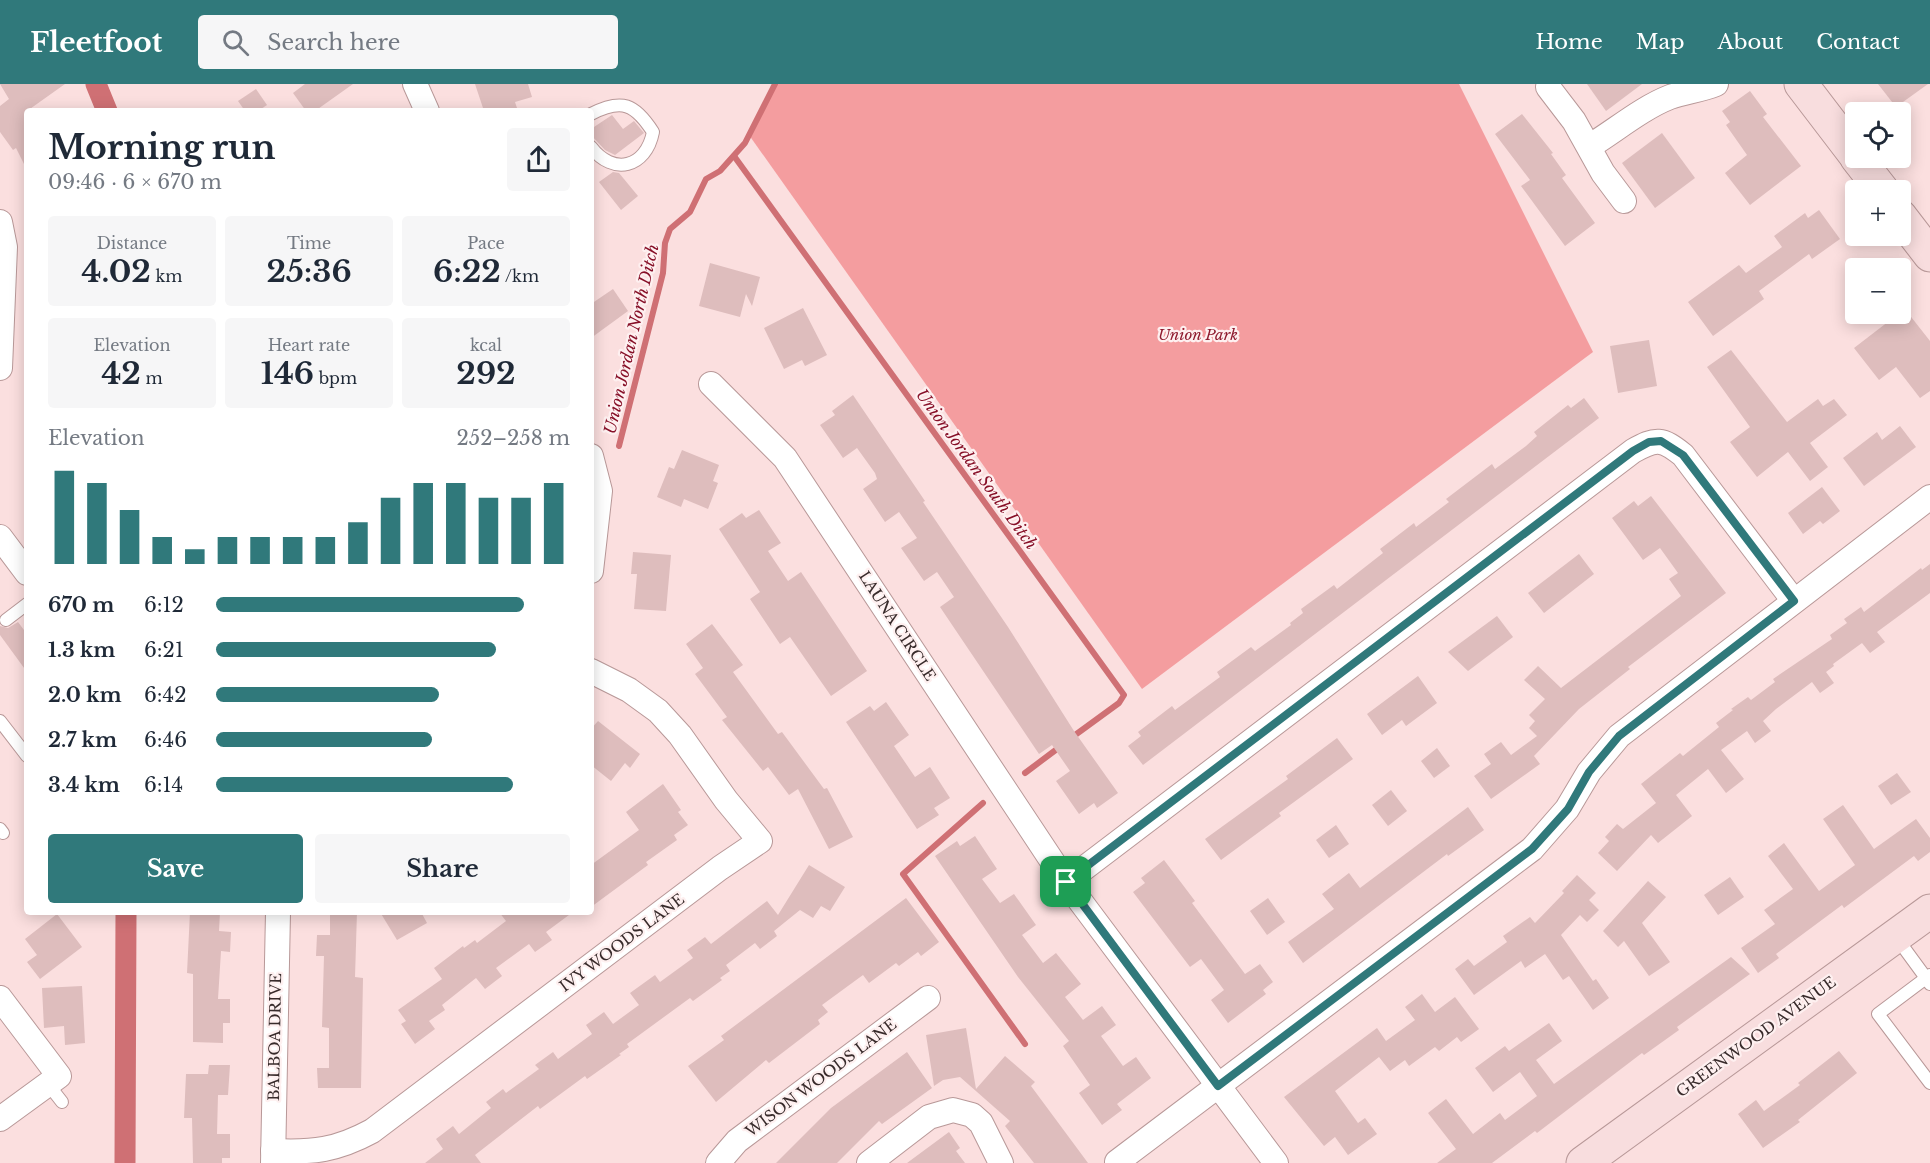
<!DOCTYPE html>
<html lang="en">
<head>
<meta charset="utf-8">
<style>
  :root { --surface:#fff; --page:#f6f6f7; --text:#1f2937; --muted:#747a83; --accent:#30797b }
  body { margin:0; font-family:"Libre Baskerville",serif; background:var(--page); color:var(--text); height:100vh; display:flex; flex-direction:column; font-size:22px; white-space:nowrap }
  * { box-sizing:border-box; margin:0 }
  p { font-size:20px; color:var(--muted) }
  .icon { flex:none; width:33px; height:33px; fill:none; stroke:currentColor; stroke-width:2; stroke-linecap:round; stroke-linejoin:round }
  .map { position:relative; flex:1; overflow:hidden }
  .drawer { position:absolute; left:24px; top:24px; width:570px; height:807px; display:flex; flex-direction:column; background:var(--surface); border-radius:6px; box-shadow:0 3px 15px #0003 }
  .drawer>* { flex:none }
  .tools { position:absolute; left:1845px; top:18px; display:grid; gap:12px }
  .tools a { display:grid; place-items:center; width:66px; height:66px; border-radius:6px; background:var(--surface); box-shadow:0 3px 15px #0003; font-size:30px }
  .pin { position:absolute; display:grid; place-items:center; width:51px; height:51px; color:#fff; margin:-26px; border-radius:12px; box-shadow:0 3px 9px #0006 }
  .round { display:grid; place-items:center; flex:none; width:63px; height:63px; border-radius:6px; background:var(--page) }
  .summary { display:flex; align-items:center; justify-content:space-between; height:102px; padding:0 24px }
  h1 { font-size:33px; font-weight:700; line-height:45px }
  .metrics { display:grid; grid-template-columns:repeat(3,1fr); gap:9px; height:102px; padding:6px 24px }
  .metrics div { display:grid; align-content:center; border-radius:6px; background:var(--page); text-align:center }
  .metrics b { font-size:30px; font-weight:700 }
  .metrics small { font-size:16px; font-weight:400 }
  .metrics p { font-size:16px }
  .chart { height:168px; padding:12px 24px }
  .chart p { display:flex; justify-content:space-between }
  .chart svg { width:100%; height:108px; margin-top:6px; stroke:var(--accent); stroke-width:6 }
  .primary-button { display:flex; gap:12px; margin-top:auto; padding:12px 24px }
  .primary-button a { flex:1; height:69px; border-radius:6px; background:var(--accent); color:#fff; font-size:24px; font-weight:700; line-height:69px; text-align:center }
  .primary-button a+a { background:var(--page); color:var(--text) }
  ul { padding:0 24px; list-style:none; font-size:20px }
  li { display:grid; grid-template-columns:96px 72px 1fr; align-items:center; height:45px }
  li i { height:15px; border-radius:8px; background:var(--accent) }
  header { display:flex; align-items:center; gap:36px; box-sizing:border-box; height:84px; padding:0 30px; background:var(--accent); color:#fff }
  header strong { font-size:28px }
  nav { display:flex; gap:33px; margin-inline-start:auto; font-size:21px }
  .search { width:420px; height:54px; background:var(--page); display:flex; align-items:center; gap:15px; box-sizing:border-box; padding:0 21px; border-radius:6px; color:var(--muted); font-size:22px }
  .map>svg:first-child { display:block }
</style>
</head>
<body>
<header>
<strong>Fleetfoot</strong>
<div class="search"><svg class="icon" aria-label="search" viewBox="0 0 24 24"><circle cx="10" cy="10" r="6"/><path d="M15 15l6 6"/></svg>Search here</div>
<nav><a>Home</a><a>Map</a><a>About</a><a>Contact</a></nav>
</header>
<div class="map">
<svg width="1930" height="1079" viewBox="0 0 1930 1079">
  <rect width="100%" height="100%" fill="#fbdfdf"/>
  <path fill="#f49d9f" d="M777,0H1459L1593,268L1142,605L749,51Z"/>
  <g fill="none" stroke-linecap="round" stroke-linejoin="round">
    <g stroke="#cf7074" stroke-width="6">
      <path d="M734,72L1124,611L1119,619L1071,654"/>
      <path d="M619,362L663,189L665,159L670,145L690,128L706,95L720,87L745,59L775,0"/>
      <path d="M1025,689L1061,662"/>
      <path d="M983,719L903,790L1025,960"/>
    </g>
    <g stroke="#cf7074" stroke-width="21">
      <path d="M96,0L107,27"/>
      <path d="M125,1079L126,828"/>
    </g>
  </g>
  <g fill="#debdbd">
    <path d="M0,0H65L27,27V86L16,64L13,66L0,48V22L9,15Z"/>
    <path d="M305,0H353L315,27H306L293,9Z"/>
    <path d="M475,0H528L532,13L515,18L518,27H484Z"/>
    <path d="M1587,0H1642L1606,27Z"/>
    <path d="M1878,0H1928L1896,23Z"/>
    <path d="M256,5L267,21L258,27H245L238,17Z"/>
    <path d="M1750,7L1767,30L1763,33L1801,82L1750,121L1725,89L1747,71L1726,41L1730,38L1722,27Z"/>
    <path d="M1522,30L1553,69L1551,70L1566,91L1562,94L1595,139L1565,162L1521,102L1530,96L1495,50Z"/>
    <path d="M612,31L623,45L634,37L644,49L615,71L605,66L591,51V45Z"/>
    <path d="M1662,49L1695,94L1655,124L1622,79Z"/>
    <path d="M613,88L619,89L638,112L621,126L599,98Z"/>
    <path d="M1819,126L1840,155L1812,175L1809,170L1759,207L1764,215L1713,252L1688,218L1739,181L1746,189L1782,163L1774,152L1805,129L1808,134Z"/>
    <path d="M710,179L760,193L752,222L746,210L740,233L699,222Z"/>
    <path d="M613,205L628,227L591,254V220Z"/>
    <path d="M803,224L827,271L805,282L802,276L784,285L764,244Z"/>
    <path d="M1908,229L1930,257V307L1920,314L1896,283L1879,296L1854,264L1893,234L1896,238Z"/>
    <path d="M1649,256L1657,302L1618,309L1610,262Z"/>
    <path d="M1731,266L1787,338L1818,315L1823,322L1834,315L1847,331L1810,359L1828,383L1810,397L1788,368L1757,393L1730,358L1750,343L1707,283Z"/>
    <path d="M853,311L925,417L923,418L1008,543L1074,647L1118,709L1097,724L1094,719L1079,730L1056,697L1070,687L1052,661L1039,670L940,523L954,513L937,488L924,497L901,464L917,454L899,428L885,438L863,405L877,395L875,389L857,364L843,374L820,341L835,331L832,327Z"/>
    <path d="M1584,314L1599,334L1143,681L1128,662L1141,652L1138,648L1172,622L1175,626L1220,593L1217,588L1251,563L1255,567L1291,541L1290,539L1303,529L1301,525L1334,501L1337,505L1383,469L1380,465L1414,439L1416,443L1449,418L1446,415L1492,380L1495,385L1526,362L1537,352L1534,348L1568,321L1571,324Z"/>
    <path d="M1900,342L1916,363L1864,402L1843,374L1877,348L1882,356Z"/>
    <path d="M682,366L719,381L713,397L718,399L708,425L684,415L681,423L657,413L669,383L674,385Z"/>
    <path d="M1822,403L1840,427L1823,440L1820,437L1803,450L1788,429Z"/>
    <path d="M1651,412L1726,509L1628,583L1630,585L1579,625L1534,672L1540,680L1491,715L1474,692L1491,680L1484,670L1501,658L1511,671L1537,652L1529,644L1535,637L1529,631L1545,615L1524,596L1538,582L1561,604L1681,512L1669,495L1678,489L1660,464L1643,476L1612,434L1634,417L1638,422Z"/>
    <path d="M759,426L781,459L768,467L788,497L801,488L867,587L831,612L790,553L780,560L750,515L760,508L719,445L742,429L746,434Z"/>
    <path d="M633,468L671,471L666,527L634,525L637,490H631Z"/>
    <path d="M1579,470L1594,490L1544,529L1528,509Z"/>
    <path d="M1930,480V509L1877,548L1885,558L1870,569L1862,559L1833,580L1834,582L1826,588L1834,599L1820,609L1812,598L1776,625L1763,637L1771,647L1755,659L1747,647L1721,666L1744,695L1726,709L1708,685L1676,711L1692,732L1658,759L1651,751L1617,787L1598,769L1609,757L1605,753L1617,740L1623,745L1656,719L1641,700L1680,669L1683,672L1719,643L1716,639L1733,626L1731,625L1748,613L1751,616L1775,598L1773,595L1832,555L1830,551L1847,539L1844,535L1861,523L1864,528L1921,484L1922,486Z"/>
    <path d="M1497,532L1513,553L1468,587L1448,568Z"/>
    <path d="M18,538L27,550V588L0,551V542L8,544Z"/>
    <path d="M712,540L743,581L733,588L778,650L782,648L824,705L827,704L853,753L829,765L798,705L789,711L768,683L763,687L722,636L727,633L695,590L703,584L686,560Z"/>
    <path d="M1418,592L1437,619L1406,642L1402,636L1382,651L1367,630Z"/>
    <path d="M886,618L909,651L894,662L915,693L930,683L950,714L934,724L939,731L917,745L846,638L870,622L874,627Z"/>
    <path d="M598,637L640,670L630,684L625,679L611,697L591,681V645Z"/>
    <path d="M1337,654L1353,675L1279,729L1281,732L1221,776L1205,755L1288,695L1286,692Z"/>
    <path d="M1437,664L1450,682L1434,694L1421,677Z"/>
    <path d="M1897,689L1911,708L1891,721L1878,702Z"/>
    <path d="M663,700L681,726L678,728L688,741L674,751L677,756L646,778L648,781L591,823V781L639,746L626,728Z"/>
    <path d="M1391,706L1407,727L1388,742L1372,721Z"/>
    <path d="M1843,721L1874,765L1916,735L1930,754V768L1918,777L1914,772L1844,824L1842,821L1776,870L1779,874L1758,889L1741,864L1775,840L1764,826L1793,805L1768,772L1784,759L1819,807L1855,781L1823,735Z"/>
    <path d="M1468,723L1484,746L1448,772L1447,770L1303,879L1288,858L1334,825L1322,810L1349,789L1360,804Z"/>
    <path d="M1336,741L1349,760L1329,774L1316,756Z"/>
    <path d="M975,752L997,785L982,795L1000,819L1014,810L1036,841L1022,851L1043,879L1056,869L1081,900L1065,913L1083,936L1102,922L1116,941L1101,952L1123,982L1136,973L1151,994L1117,1020L1122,1026L1102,1041L1079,1009L1090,1001L1063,962L1069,957L1018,893L935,772L957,757L960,762Z"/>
    <path d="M1164,776L1195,817L1192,819L1245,890L1260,880L1273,898L1263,906L1266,910L1228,939L1211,916L1224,906L1201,875L1190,883L1133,808L1145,799L1141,794Z"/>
    <path d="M809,781L845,803L830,827L821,822L813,834L800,826L774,847L777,852L760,865L755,859L726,881L730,887L720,894L722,896L693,917L690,914L627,960L629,963L619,970L621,971L587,995L585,992L540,1025L538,1022L475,1071L481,1079H425L443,1065L436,1055L453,1042L459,1050L491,1024L486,1018L503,1005L506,1009L539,985L535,981L553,968L558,975L592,950L586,941L604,928L613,940L639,921L630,909L655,891L660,898L693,874L687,866L705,853L711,860L767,817L778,831Z"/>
    <path d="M1577,791L1596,809L1589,816L1599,826L1587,838L1580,831L1561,851L1593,897L1596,895L1609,914L1593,926L1569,892L1563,896L1545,870L1525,884L1521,877L1474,911L1455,885L1468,875L1474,882L1507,858L1503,852L1530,833L1535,839L1564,809L1562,807Z"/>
    <path d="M1730,793L1744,813L1718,831L1704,811Z"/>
    <path d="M1648,797L1666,813L1642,839L1670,878L1649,892L1624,857L1618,863L1603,847Z"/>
    <path d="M906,814L939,858L921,872L918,868L899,882L896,879L869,899L863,891L822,921L828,928L818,936L820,940L769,979L766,976L716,1018L688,982L724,956L721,952Z"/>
    <path d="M1268,814L1285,838L1267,851L1250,827Z"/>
    <path d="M190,828H220L219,847L231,848L230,868L221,867L218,915H230V939H223V959L193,958V890L187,889Z"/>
    <path d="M330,828H357L355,893L363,894L361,1004H318L317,984H329V944L322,943L324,872H316L317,851H330Z"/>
    <path d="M380,828H421L427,839L397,856Z"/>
    <path d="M499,828H573L546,848L552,856L535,868L529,860L496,884L502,892L485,905L476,894L442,921L445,926L429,937L435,945L415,960L401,940L406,937L398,926L442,895L434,884L463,862L464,864L475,856L477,859L506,837Z"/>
    <path d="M57,830L82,863L40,895L27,878L37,871L25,855Z"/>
    <path d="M1731,873L1750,890L1677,943L1679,946L1644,971L1642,969L1537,1049L1535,1047L1492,1079H1437L1456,1065L1428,1029L1446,1015L1473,1050L1500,1029L1505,1036L1537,1012L1520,988L1493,1008L1475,984L1505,962L1509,967L1549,939L1562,957L1536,976L1554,1000Z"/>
    <path d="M82,902L85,959L65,961L64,942L44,944L42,904Z"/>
    <path d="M1422,910L1435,928L1455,913L1479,945L1461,958L1457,953L1439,967L1435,963L1409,982L1405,976L1390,987L1379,973L1335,1007L1358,1039L1365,1034L1377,1050L1348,1071L1335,1053L1324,1062L1284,1013L1377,944L1386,957L1415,936L1405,923Z"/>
    <path d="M966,944L976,1005L1005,972L1035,998L1031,1002L1088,1079H1034L1005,1042L1010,1037L960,993L943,996L934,1002L926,951Z"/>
    <path d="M1839,967L1857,989L1798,1036L1800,1038L1763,1064L1738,1030L1756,1016L1764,1027L1800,1001L1798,999Z"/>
    <path d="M907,968L932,1004L882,1040L879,1037L837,1079H776L831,1024Z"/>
    <path d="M209,981H230L228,1011H218L217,1050H230V1074H222V1079H193L192,1034H184L186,990H208Z"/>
    <path d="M949,1048L960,1064L956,1067L965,1079H907Z"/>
  </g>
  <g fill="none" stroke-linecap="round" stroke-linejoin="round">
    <g stroke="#b89898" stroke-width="14">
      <g id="lane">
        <path d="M591,30C622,14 635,20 653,48C646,84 613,92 591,63"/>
        <path d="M6,536L27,520"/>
        <path d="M0,637L27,672"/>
        <path d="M0,745L3,749"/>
        <path d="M1896,853L1926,894L1930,891"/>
        <path d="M1930,900L1926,894L1878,930L1930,999"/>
        <path d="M48,1000L62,1018"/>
      </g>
    </g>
    <g stroke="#b89898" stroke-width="26">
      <g id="street">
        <path d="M415,0L427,27"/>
        <path d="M1548,3L1574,37L1603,89L1624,117"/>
        <path d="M1590,62C1616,46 1642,24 1670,13C1685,8 1701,6 1716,0"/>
        <path d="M0,138L5,163L0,284"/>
        <path d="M711,300L785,374L1066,798L1276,1079"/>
        <path d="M591,372L600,407L591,487"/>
        <path d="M0,453L27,489"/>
        <path d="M1066,798L1633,367C1656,354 1662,354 1683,371L1794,517"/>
        <path d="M0,914L59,992L0,1035"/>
        <path d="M273,1067C313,1069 337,1066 372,1047L720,784L760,757L726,716L680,651L658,627L629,606L591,587"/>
        <path d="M1117,1078L1532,765L1567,725L1589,688L1619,652L1930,413"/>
        <path d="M273,1079L278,828"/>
        <path d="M718,1079L737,1057L928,914"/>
        <path d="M869,1079L929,1033L953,1026L972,1031L981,1039L1001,1079"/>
      </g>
    </g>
    <g stroke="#b89898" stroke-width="35">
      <g id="secondary">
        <path d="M1801,0L1856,72"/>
        <path d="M1857,74L1882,106"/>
        <path d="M1900,132L1930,171"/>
        <path d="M1583,1079L1930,827"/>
      </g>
    </g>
    <use href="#lane" stroke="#fff" stroke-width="12"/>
    <use href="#street" stroke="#fff" stroke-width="24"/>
    <use href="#secondary" stroke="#f8ddde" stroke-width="33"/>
  </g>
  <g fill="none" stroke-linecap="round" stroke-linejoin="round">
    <g stroke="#fff" stroke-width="12">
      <path id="route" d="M1661,357L1683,371L1794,517L1619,652L1589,688L1568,725L1532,765L1218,1002L1066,798L1633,367L1649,358Z"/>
    </g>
    <use href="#route" stroke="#30797b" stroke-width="8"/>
  </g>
  <g text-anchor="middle" stroke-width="4.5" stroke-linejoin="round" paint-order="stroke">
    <g font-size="15" font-style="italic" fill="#8f1b2f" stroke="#fef0f0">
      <text x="1198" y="256">Union Park</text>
    </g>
    <g font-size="15" fill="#382b2b" stroke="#fef0f0">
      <text transform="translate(897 542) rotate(57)" y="5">LAUNA CIRCLE</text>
      <text transform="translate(622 859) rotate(-37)" y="5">IVY WOODS LANE</text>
      <text transform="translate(275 953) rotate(-89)" y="5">BALBOA DRIVE</text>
      <text transform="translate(1756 953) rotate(-36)" y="5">GREENWOOD AVENUE</text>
      <text transform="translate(821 994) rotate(-37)" y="5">WISON WOODS LANE</text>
    </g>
    <g font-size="16" font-style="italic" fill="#871028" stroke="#fef0f0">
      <text transform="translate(631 255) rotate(-77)" y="6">Union Jordan North Ditch</text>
      <text transform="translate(977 385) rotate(54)" y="6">Union Jordan South Ditch</text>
    </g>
  </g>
</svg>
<div class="tools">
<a><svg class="icon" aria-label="locate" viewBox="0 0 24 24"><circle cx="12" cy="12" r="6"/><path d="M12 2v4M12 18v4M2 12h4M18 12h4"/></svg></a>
<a>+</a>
<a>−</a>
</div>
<div class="pin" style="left:1066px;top:798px;background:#1e9e55"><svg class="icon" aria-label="arrive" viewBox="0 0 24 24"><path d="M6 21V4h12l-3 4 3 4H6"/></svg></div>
<section class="drawer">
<div class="summary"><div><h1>Morning run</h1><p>09:46 · 6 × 670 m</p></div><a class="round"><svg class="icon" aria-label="share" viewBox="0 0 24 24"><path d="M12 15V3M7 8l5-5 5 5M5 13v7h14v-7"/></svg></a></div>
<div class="metrics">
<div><p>Distance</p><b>4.02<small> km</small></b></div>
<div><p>Time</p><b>25:36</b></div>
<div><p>Pace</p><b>6:22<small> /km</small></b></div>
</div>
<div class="metrics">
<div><p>Elevation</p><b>42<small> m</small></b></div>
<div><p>Heart rate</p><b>146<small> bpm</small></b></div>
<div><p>kcal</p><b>292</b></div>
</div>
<div class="chart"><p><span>Elevation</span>252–258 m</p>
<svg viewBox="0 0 160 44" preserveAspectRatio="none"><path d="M5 44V6M15 44V11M25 44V22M35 44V33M45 44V38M55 44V33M65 44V33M75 44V33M85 44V33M95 44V27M105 44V17M115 44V11M125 44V11M135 44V17M145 44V17M155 44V11"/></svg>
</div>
<ul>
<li><b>670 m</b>6:12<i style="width:87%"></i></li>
<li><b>1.3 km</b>6:21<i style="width:79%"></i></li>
<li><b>2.0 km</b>6:42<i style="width:63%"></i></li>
<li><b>2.7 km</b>6:46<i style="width:61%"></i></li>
<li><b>3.4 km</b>6:14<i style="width:84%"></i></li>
</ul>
<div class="primary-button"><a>Save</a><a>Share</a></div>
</section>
</div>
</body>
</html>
